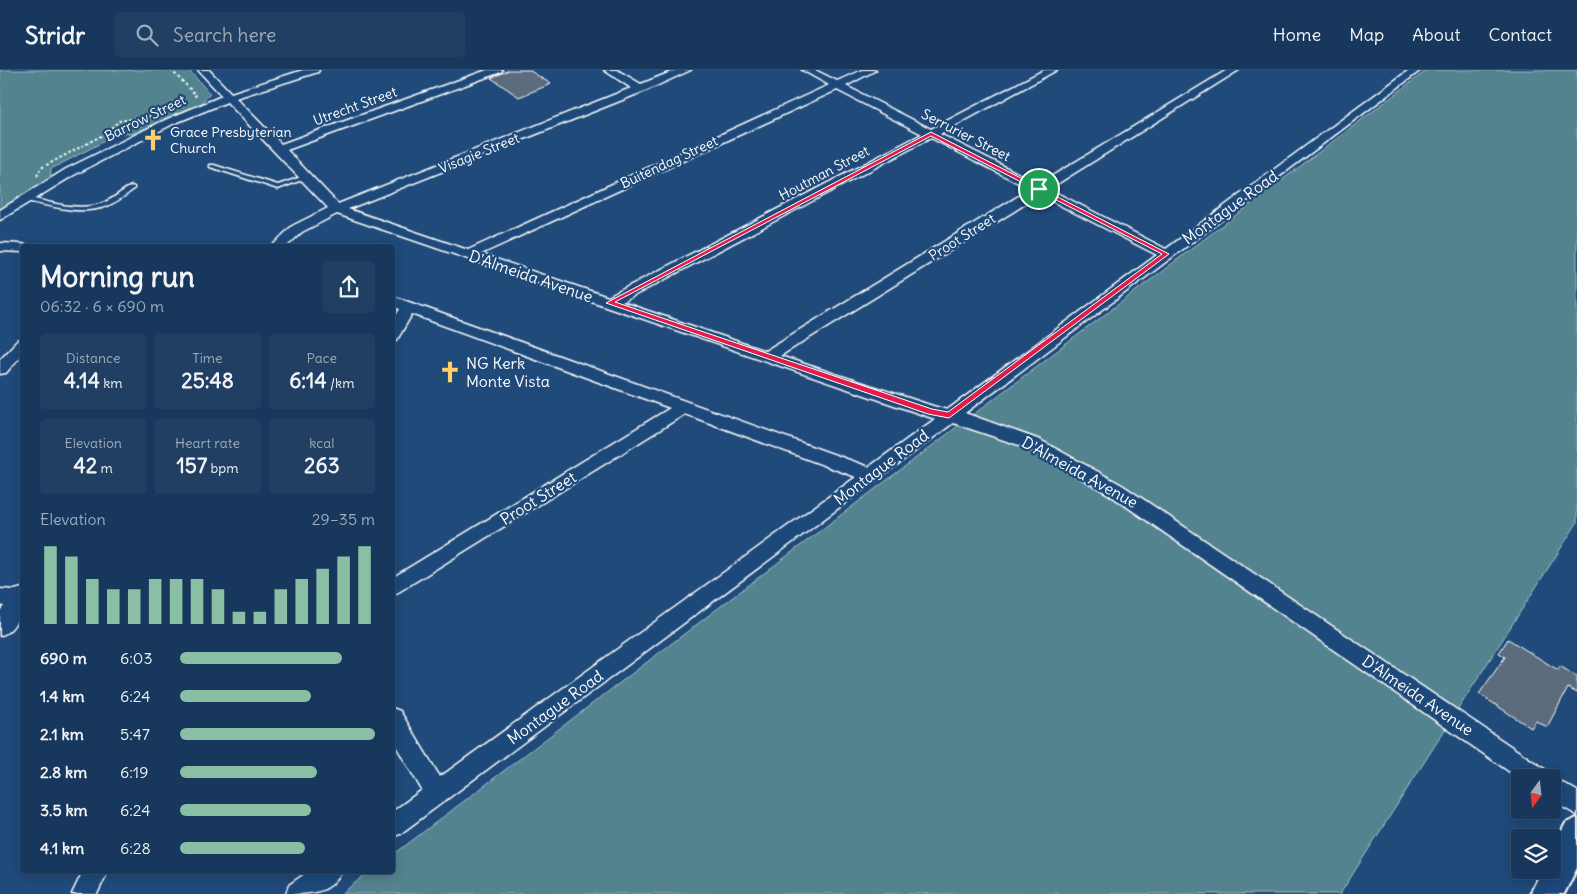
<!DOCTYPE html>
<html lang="en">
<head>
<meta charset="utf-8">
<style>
  :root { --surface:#17385c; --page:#203f62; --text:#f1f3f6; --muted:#9eacbb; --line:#365272; --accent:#8abfa5 }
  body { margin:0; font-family:Delius,sans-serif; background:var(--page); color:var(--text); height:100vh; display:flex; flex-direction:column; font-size:19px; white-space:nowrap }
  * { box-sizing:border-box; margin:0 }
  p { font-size:16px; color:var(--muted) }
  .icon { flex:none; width:28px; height:28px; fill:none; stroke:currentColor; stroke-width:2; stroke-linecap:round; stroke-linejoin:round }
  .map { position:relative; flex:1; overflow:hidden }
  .details { position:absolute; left:20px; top:174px; width:375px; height:630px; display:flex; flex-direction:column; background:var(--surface); border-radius:5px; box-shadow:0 2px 12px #0003,0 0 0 1px var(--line) }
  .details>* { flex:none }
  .needle { width:32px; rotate:195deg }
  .fabs { position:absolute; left:1511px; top:699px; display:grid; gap:10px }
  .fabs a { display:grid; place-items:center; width:50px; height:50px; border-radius:5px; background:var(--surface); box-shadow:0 2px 12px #0003,0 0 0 1px var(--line); font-size:25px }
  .pin { position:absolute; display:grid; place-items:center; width:42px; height:42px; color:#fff; margin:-21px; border:2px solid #fff; border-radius:50%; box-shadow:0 1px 5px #0007 }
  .round { display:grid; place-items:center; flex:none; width:52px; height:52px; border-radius:5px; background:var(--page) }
  .headline { display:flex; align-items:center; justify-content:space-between; height:85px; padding:0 20px }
  h1 { font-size:28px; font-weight:700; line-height:38px }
  .figures { display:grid; grid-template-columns:repeat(3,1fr); gap:8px; height:85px; padding:5px 20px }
  .figures div { display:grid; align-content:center; border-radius:5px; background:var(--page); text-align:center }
  .figures b { font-size:21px; font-weight:700 }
  .figures small { font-size:14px; font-weight:400 }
  .figures p { font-size:14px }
  .chart { height:140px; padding:10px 20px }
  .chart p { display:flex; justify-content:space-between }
  .chart svg { width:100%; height:90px; margin-top:5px; stroke:var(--accent); stroke-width:6 }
  ul { padding:0 20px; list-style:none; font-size:16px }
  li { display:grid; grid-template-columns:80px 60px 1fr; align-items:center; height:38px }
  li i { height:12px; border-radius:6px; background:var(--accent) }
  header { display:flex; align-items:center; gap:30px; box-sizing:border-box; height:70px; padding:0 25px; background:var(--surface); border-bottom:1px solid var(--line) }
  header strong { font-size:24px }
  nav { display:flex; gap:28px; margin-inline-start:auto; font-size:18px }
  .search { width:350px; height:45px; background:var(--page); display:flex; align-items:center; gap:12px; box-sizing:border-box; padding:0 18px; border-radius:5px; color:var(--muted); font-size:19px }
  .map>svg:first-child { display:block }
</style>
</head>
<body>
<header>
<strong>Stridr</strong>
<div class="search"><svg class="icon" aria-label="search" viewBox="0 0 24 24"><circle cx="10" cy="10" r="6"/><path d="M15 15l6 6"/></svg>Search here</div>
<nav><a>Home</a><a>Map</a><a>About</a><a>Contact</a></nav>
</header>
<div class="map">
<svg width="1577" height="824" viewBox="0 0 1577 824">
  <rect width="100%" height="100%" fill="#1f4a7a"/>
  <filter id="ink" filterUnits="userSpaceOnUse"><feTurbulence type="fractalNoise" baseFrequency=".02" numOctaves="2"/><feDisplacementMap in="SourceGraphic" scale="10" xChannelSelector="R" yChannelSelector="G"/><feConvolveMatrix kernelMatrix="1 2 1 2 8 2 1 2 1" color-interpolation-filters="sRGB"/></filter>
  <g filter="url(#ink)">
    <g fill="#52838e" stroke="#a8c1c6">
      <path d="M0,0H189L210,24L203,31L204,32L133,64L120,63L51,99L50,109L0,140Z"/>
      <path d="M1427,0H1577V453L1340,824H341L370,801H392L393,785Z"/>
    </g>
    <g fill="#5d6c7d" stroke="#fff">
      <path d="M509,0H529L551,14L519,27L491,8Z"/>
      <path d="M1508,569L1558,600L1560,596L1577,607V623L1568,618L1547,657L1536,651L1531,658L1479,624L1505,587L1499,583Z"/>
    </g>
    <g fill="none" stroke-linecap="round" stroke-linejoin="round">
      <g stroke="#fff" stroke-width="3">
        <g id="lane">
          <path d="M210,95H214L278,115L307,105L310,107L278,119L210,97Z"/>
          <path d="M132,116L134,117V119C126,125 117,132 107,136C81,146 52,136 26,131L23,129L26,127C50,132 80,143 105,132C115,128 122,120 132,116Z"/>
        </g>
      </g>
      <g stroke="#fff" stroke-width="3">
        <g id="street">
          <path d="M198,0H209L231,23L303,0H319L318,2L236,28L281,74L487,0H502L501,2L287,80L338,134L631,18L604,0H617L641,14L676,0H691L645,21L348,139L468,180L829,15L802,0H815L837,11L862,0H876L846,16L931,59L1044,0H1057L940,64L1039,114L1227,0H1239L1049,119L1166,179L1409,0H1421L965,343L1040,370L1122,415L1546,700L1549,708L1520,709L1110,425L1028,378L953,353L400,764L392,767V742L422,720L392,669V638L400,641L440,707L856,407L685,344L392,526V508L670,338L412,244L397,270L392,271V252L400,239L392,236V226L869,397L935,349L337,144L302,162L287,176H272L292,156L328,138L227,32L173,54L74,105L0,150V140L66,99L165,50L222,26ZM837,20L922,64L608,227L481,184ZM931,68L1030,119L765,281L622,232ZM1040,125L1157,185L947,340L933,336L780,286Z"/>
          <path d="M0,173L22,174L28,176H22V182L0,181Z"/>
          <path d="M22,270V284L6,303L0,304V289L17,271Z"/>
          <path d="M22,518C24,535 19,559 0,566V541L4,536L0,535V519L15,520Z"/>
          <path d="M1552,707L1577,721V745L1552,731V708H1550Z"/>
          <path d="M83,801H108L97,824H72Z"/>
          <path d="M309,801H342C331,824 309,824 286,824L289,815Z"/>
        </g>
      </g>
      <g stroke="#fff" stroke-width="4">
        <path id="secondary" d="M1577,748V798L1564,824H1530L1542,800H1552V779L1566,753Z"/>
      </g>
      <g stroke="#fff" stroke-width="2" stroke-dasharray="2.5 2.5" stroke-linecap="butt">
        <path d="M171,0L196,25L193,28"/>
        <path d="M37,106L41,98L103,65L119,51L151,46"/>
      </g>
      <use href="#lane" fill="#1f4a7a" fill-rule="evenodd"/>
      <use href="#street" fill="#1f4a7a" fill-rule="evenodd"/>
      <use href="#secondary" fill="#1f4a7a" fill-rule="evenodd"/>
    </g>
  </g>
  <path fill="#e11d48" stroke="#fff" fill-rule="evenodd" d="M931,62L1169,184L949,348L928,344L606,233ZM931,66L1162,184L948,342L932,339L615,232Z"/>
  <defs>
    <g id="church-bare" transform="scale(1.725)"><path d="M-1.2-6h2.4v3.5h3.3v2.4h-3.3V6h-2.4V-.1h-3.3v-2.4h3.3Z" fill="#ffd166" stroke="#1f4a7a" stroke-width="2.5" paint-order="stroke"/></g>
  </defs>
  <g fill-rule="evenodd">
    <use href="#church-bare" x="153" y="70"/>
    <use href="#church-bare" x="450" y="302"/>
  </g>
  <g text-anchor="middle" stroke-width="4.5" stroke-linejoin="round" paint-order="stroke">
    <g font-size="14" fill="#fff" stroke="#1f4a7a">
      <text transform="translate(355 36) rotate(-20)" y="5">Utrecht Street</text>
      <text transform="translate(145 48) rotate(-26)" y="5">Barrow Street</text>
      <text transform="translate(966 65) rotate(27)" y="5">Serrurier Street</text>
      <text transform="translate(479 83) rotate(-22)" y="5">Visagie Street</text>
      <text transform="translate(669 92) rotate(-25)" y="5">Buitendag Street</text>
      <text transform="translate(824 103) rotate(-28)" y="5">Houtman Street</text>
      <text transform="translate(962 167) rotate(-32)" y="5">Proot Street</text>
    </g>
    <g font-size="14" fill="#fff" stroke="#1f4a7a" text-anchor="start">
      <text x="170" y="67">Grace Presbyterian<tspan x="170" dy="16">Church</tspan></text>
    </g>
    <g font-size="16" fill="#fff" stroke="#1f4a7a">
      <text transform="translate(1230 137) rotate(-36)" y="6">Montague Road</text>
      <text transform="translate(531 206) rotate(19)" y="6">D'Almeida Avenue</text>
      <text transform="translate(881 397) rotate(-37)" y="6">Montague Road</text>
      <text transform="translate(1080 402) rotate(29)" y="6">D'Almeida Avenue</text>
      <text transform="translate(538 428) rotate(-32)" y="6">Proot Street</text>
      <text transform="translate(1418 625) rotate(34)" y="6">D'Almeida Avenue</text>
      <text transform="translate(555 637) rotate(-36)" y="6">Montague Road</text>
    </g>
    <g font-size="16" fill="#fff" stroke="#1f4a7a" text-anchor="start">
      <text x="466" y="299">NG Kerk<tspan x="466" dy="18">Monte Vista</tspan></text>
    </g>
  </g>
</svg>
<div class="fabs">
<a><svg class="needle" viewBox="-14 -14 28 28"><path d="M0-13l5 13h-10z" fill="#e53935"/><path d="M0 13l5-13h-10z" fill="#9eacbb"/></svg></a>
<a><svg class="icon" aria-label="layers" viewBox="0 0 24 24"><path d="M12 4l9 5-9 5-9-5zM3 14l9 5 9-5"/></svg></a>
</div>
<div class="pin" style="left:1039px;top:119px;background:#1e9e55"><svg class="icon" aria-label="arrive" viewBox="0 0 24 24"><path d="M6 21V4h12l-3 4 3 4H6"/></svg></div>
<section class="details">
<div class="headline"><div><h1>Morning run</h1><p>06:32 · 6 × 690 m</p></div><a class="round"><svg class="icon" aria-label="share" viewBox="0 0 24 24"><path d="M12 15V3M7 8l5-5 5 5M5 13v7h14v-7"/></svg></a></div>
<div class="figures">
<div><p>Distance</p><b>4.14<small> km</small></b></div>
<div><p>Time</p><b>25:48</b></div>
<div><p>Pace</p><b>6:14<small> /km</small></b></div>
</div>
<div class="figures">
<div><p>Elevation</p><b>42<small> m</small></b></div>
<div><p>Heart rate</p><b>157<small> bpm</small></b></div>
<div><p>kcal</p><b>263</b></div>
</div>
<div class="chart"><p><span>Elevation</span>29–35 m</p>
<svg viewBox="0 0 160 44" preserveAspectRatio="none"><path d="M5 44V6M15 44V11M25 44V22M35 44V27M45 44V27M55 44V22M65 44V22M75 44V22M85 44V27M95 44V38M105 44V38M115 44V27M125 44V22M135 44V17M145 44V11M155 44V6"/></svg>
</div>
<ul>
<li><b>690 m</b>6:03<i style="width:83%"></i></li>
<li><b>1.4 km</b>6:24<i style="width:67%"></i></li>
<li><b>2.1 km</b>5:47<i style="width:100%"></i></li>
<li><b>2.8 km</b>6:19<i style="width:70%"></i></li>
<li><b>3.5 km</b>6:24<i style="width:67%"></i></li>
<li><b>4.1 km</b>6:28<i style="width:64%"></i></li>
</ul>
</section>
</div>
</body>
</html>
